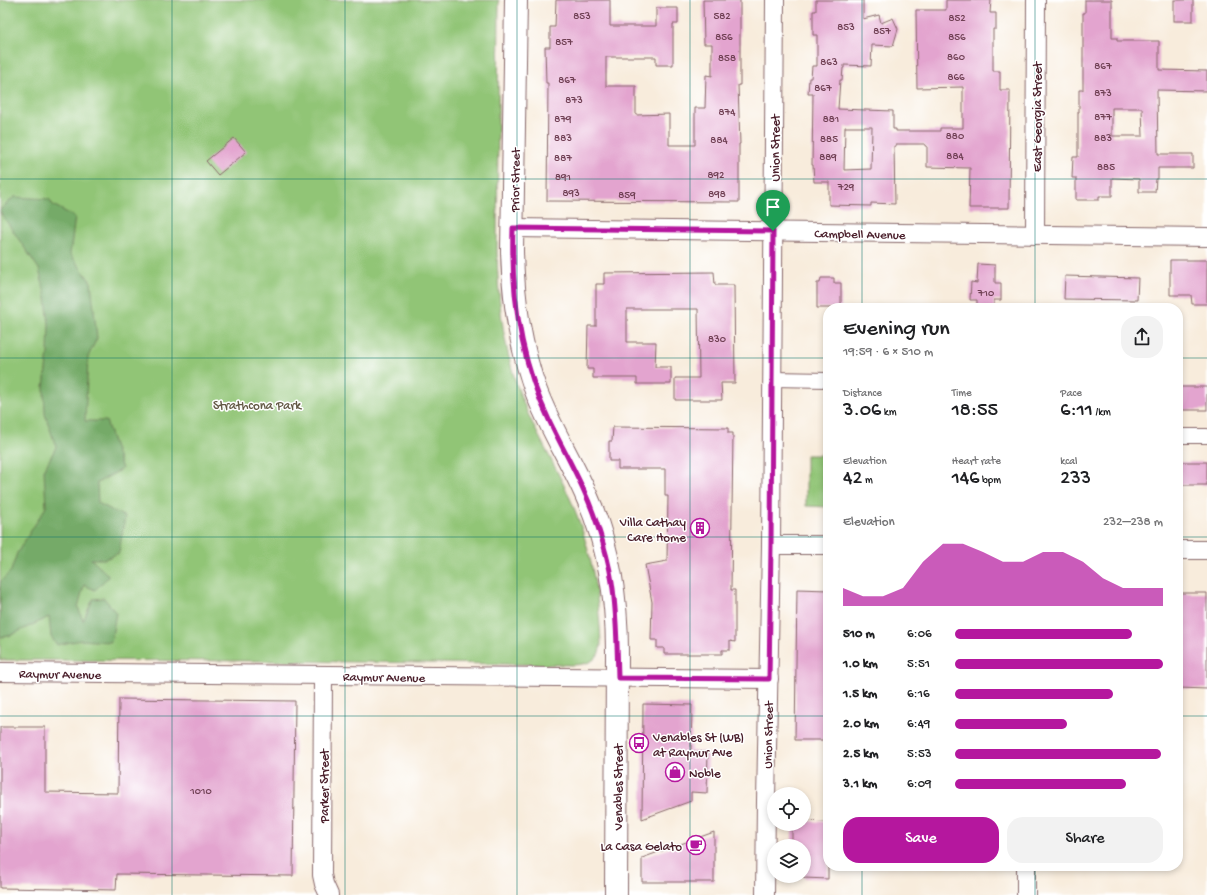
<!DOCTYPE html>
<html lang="en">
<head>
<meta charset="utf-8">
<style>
  :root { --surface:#fff; --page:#f2f2f2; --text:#202124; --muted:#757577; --accent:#b5179e }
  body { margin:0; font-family:"Gochi Hand",sans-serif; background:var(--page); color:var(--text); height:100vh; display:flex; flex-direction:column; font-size:15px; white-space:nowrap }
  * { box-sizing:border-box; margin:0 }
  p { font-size:13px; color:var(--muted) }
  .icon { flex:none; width:22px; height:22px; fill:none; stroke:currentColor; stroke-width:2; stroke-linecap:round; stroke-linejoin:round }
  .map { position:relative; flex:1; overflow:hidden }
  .side { position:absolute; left:823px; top:303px; width:360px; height:568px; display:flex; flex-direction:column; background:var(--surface); border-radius:16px; box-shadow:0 2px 6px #0003 }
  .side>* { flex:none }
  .buttons { position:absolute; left:767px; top:787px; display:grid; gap:8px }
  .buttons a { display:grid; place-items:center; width:44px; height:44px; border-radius:50%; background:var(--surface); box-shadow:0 2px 6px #0003; font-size:20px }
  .pin { position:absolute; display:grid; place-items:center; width:34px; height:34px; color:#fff; margin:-41px -17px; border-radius:50% 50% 50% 0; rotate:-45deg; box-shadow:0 0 4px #0007 }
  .pin .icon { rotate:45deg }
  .round { display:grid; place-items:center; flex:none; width:42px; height:42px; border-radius:16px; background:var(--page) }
  .headline { display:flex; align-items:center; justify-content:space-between; height:68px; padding:0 20px }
  h1 { font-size:22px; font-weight:600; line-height:30px }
  .stats { display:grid; grid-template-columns:repeat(3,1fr); gap:6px; height:68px; padding:4px 20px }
  .stats div { display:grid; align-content:center }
  .stats b { font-size:20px; font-weight:600 }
  .stats small { font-size:11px; font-weight:400 }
  .stats p { font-size:11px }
  .chart { height:112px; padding:8px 20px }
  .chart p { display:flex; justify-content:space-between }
  .chart svg { width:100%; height:72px; margin-top:4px; fill:var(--accent); opacity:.7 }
  .cta { display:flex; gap:8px; margin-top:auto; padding:8px 20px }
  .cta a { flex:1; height:46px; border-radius:16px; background:var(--accent); color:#fff; font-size:16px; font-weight:600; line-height:46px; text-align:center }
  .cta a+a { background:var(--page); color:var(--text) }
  ul { padding:0 20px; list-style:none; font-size:13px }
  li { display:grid; grid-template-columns:64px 48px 1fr; align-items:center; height:30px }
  li i { height:10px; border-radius:5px; background:var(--accent) }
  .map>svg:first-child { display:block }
</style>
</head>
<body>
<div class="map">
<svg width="1207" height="895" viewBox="0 0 1207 895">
  <rect width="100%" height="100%" fill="#fff"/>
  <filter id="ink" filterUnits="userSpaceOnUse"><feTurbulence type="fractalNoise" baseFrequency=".025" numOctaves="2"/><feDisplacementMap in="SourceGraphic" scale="8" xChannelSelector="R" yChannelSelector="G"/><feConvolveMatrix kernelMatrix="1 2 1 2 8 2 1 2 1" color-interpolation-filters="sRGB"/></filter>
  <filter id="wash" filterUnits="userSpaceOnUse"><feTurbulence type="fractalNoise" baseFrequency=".012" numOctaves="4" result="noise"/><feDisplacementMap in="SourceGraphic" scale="16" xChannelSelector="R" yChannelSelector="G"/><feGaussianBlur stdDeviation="0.9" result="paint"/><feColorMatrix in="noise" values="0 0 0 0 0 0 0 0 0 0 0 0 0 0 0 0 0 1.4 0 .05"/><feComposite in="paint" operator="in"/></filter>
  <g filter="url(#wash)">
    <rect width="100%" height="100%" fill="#f8ecdc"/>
    <g fill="#91c576" stroke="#6e7250">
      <path d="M0,0H499L497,251C498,297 502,338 516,383C529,423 552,458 569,496C590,542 599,593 601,644C599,661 589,664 573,665L280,661L0,660Z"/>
      <path d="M806,455H828V507L806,506Z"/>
    </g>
    <path fill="#74aa67" stroke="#5f6449" d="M14,197L49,199L53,205L75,217L70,254L91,282L97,338L88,357L85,421H106L122,469L97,483L98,503L125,517L119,553L105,559H91L109,576L95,590L84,585L78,607L83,621L93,599L104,598L116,613L111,642L81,640L57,645L51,637L49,617L9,636L0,637V582L11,571L17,553L46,507L44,470L56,447L45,414L44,387L48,353L49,324L46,298L39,269L0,212V210Z"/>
    <g id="blocks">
      <g fill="#e3a4cf" fill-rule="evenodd">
        <path d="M556,0H610V26H656V8H678V24H673V65H656V57H606V86H636V115L669,114V145H695V108H705L706,75L712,76V44H704L703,0H740V85H738L740,144H739V202L547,201L548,83H546L545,47H550V27H555Z"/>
        <path d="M816,0H863V19L879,15L881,23L893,18L898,29L893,46L872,45L871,66L844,65V68H843L842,80H840L838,109L893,111V129H896V131H940V128H963V87L917,88L916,10H946V0H991L990,13H996V29H993V71H1000V90H1010L1009,208H969L970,168L927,167V146H925V144H896V146H894L895,204L871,203V206L829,205V182H814L813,165H812L813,94H808L809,78H811L812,66H817V35H813V11H816ZM845,127H872L871,169L844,170Z"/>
        <path d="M1085,0H1112V38H1117V41H1159V70L1207,71V91L1157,90L1158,154H1193V168H1158V179H1156L1155,192H1139V179L1112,178V196H1099V200H1076V178H1072L1073,157H1078V112H1079V90H1083V13H1085ZM1112,108H1142L1143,136H1112Z"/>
        <rect x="1174" y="0" width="19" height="21"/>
        <path d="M234,138L246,152L218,175L206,161Z"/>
        <path d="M1170,260H1207V304H1192L1191,295H1170Z"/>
        <path d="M978,264L995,265V283H1001V300H994V308H977V300H970L971,282L977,283Z"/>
        <path d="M714,272L715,285H734L735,383H721L722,400H675V378H699L698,309H627V342H656L655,367H671V384H637V378H593V369H587L588,326H596V284H604V273Z"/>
        <path d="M1065,276L1138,278L1137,300L1064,299Z"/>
        <path d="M821,278H834V283H841V308H817V283H820Z"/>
        <rect x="1178" y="387" width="29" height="23"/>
        <path d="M613,427L728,428V433H733L731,590H735V642L730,641V650H722V654H664V648H657V640H651L652,602L645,565L667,561L668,496H665V469H618V461H609V441H612Z"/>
        <rect x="1178" y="462" width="29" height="23"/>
        <path d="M797,589L828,590V740H795Z"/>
        <path d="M1178,593H1207V689L1178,688Z"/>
        <path d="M119,699L295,701L293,876L117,874L116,890L0,888V727H45V792L118,793Z"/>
        <path d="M643,704L692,705L691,751L708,752L707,793L691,792V801L642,819Z"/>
        <path d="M804,821L828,822V879L804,878V846H792V824H804Z"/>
        <path d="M714,832V882H642V858Z"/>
      </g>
    </g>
  </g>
  <g filter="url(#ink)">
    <use href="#blocks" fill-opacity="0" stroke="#876769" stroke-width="1"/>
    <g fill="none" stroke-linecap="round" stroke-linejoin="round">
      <g stroke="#876769" stroke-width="16">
        <g id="pedestrian">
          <path d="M772,379L828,380"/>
          <path d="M1178,436H1207"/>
        </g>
      </g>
      <g stroke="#876769" stroke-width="20">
        <g id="minor">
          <path d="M513,228L1207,237"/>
          <path d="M1035,235L1036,0"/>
          <path d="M771,545H828"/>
          <path d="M1178,550H1207"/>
          <path d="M0,672L769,679"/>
          <path d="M323,675L322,875L324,884L329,895"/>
          <path d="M765,895L766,801L771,545L775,0"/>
          <path d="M1026,895V866"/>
        </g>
      </g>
      <g stroke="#876769" stroke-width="24">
        <path id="secondary" d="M516,0L512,251C513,299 520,346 536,391C550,428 572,462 587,497C609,546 617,599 617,651L616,895"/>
      </g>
      <use href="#pedestrian" stroke="#fff" stroke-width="14"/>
      <use href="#minor" stroke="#fff" stroke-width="18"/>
      <use href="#secondary" stroke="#fff" stroke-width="22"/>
    </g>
  </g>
  <g fill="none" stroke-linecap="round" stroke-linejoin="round" filter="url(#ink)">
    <g stroke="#fff" stroke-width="8">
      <path id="route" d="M513,228L773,231L771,545L769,679L618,678C617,646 617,614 612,582C609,562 603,542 597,524C585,487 565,454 549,420C520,360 511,294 513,228Z"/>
    </g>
    <use href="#route" stroke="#b5179e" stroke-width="5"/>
  </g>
  <path fill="none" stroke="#0f766e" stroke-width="1" stroke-opacity="0.55" d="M172,0V895M345,0V895M517,0V895M690,0V895M862,0V308M1035,0V308M0,179H1207M0,358H828M1178,358H1207M0,537H828M1178,537H1207M0,716H828M1178,716H1207M862,866V895M1035,866V895"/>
  <defs>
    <g id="building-ring" transform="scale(1)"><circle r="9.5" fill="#fff" stroke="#b5179e" stroke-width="1.5"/><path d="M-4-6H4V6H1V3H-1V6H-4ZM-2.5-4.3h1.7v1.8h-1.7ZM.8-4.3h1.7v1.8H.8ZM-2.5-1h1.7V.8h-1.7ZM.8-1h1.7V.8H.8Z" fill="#b5179e"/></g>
    <g id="bus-ring" transform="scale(1)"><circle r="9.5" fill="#fff" stroke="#b5179e" stroke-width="1.5"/><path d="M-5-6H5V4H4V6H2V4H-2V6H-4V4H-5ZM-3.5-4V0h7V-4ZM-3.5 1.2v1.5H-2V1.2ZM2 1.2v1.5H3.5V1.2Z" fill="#b5179e"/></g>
    <g id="shop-ring" transform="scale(1)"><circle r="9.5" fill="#fff" stroke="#b5179e" stroke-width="1.5"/><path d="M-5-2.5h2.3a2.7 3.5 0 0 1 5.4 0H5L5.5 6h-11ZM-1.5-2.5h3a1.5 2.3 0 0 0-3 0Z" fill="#b5179e"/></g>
    <g id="cafe-ring" transform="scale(1)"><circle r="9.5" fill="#fff" stroke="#b5179e" stroke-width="1.5"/><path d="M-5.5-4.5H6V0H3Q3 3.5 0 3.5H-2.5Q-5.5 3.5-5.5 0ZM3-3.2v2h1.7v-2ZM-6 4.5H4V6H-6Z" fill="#b5179e"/></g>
  </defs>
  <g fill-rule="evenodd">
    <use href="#building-ring" x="700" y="528"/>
    <use href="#bus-ring" x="639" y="743"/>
    <use href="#shop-ring" x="675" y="772"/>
    <use href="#cafe-ring" x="696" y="845"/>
  </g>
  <g text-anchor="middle" stroke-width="3" stroke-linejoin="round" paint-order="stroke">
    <g font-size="11" fill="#704054">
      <text x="582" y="19">853</text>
      <text x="722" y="19">582</text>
      <text x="957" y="21">852</text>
      <text x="846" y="30">853</text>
      <text x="882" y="34">857</text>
      <text x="724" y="40">856</text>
      <text x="957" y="40">856</text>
      <text x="564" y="45">857</text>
      <text x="956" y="60">860</text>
      <text x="727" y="61">858</text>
      <text x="829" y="65">863</text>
      <text x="1103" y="69">867</text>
      <text x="956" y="80">866</text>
      <text x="567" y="83">867</text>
      <text x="823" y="91">867</text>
      <text x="1103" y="96">873</text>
      <text x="574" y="103">873</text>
      <text x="727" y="115">874</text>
      <text x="1103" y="120">877</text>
      <text x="563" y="122">879</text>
      <text x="831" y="122">881</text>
      <text x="955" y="139">880</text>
      <text x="563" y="141">883</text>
      <text x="1103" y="141">883</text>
      <text x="829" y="142">885</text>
      <text x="719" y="143">884</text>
      <text x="955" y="159">884</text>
      <text x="828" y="160">889</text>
      <text x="563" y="161">887</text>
      <text x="1106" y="170">885</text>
      <text x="716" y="178">892</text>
      <text x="563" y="180">891</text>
      <text x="846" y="190">729</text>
      <text x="571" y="196">893</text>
      <text x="717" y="197">898</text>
      <text x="627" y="198">859</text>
      <text x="986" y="296">710</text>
      <text x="717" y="342">830</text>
      <text x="201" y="794">1010</text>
    </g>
    <g font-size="13" fill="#4a1f2b" stroke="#fff">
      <text transform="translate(1036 117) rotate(-90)" y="5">East Georgia Street</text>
      <text transform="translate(774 148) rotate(-90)" y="5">Union Street</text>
      <text transform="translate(514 180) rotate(-89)" y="5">Prior Street</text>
      <text transform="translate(860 233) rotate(1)" y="5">Campbell Avenue</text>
      <text transform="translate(60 673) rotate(1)" y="5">Raymur Avenue</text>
      <text transform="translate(384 676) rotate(1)" y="5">Raymur Avenue</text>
      <text transform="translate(767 735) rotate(-89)" y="5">Union Street</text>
      <text transform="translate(323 786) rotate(-90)" y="5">Parker Street</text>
      <text transform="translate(617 787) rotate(-90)" y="5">Venables Street</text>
    </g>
    <g font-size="13" fill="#635945" stroke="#fff">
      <text x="257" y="409">Strathcona Park</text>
    </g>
    <g font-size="13" fill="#4a1f2b" stroke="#fff" text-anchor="end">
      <text x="686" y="526">Villa Cathay<tspan x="686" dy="15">Care Home</tspan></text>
      <text x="653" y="741" text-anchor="start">Venables St (WB)<tspan x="653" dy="15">at Raymur Ave</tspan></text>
      <text x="689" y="777" text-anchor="start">Noble</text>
      <text x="682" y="850">La Casa Gelato</text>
    </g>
  </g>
</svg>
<div class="buttons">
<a><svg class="icon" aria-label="locate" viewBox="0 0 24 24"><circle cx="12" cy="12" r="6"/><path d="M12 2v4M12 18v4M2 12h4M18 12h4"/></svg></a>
<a><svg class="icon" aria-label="layers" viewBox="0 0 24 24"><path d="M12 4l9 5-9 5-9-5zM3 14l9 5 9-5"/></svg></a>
</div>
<div class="pin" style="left:773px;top:231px;background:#1e9e55"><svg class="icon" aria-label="arrive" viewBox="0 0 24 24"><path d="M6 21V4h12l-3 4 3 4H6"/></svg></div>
<section class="side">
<div class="headline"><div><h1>Evening run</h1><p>19:59 · 6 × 510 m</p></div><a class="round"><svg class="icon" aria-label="share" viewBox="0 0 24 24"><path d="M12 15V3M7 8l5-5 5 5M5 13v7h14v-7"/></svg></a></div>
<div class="stats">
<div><p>Distance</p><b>3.06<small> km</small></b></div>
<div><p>Time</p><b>18:55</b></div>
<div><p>Pace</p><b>6:11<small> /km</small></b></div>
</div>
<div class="stats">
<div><p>Elevation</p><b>42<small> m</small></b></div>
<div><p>Heart rate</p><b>146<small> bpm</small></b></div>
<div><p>kcal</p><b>233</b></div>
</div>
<div class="chart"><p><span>Elevation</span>232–238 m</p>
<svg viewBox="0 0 160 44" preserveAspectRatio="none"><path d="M0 44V33L10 38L20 38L30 33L40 17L50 6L60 6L70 11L80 17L90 17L100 11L110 11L120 17L130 27L140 33L150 33L160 33V44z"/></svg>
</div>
<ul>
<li><b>510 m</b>6:06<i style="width:85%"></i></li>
<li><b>1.0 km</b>5:51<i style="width:100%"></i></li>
<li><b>1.5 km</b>6:16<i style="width:76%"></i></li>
<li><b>2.0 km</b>6:49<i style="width:54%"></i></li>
<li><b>2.5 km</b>5:53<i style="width:99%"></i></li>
<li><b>3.1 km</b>6:09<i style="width:82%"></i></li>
</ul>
<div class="cta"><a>Save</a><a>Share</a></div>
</section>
</div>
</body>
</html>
